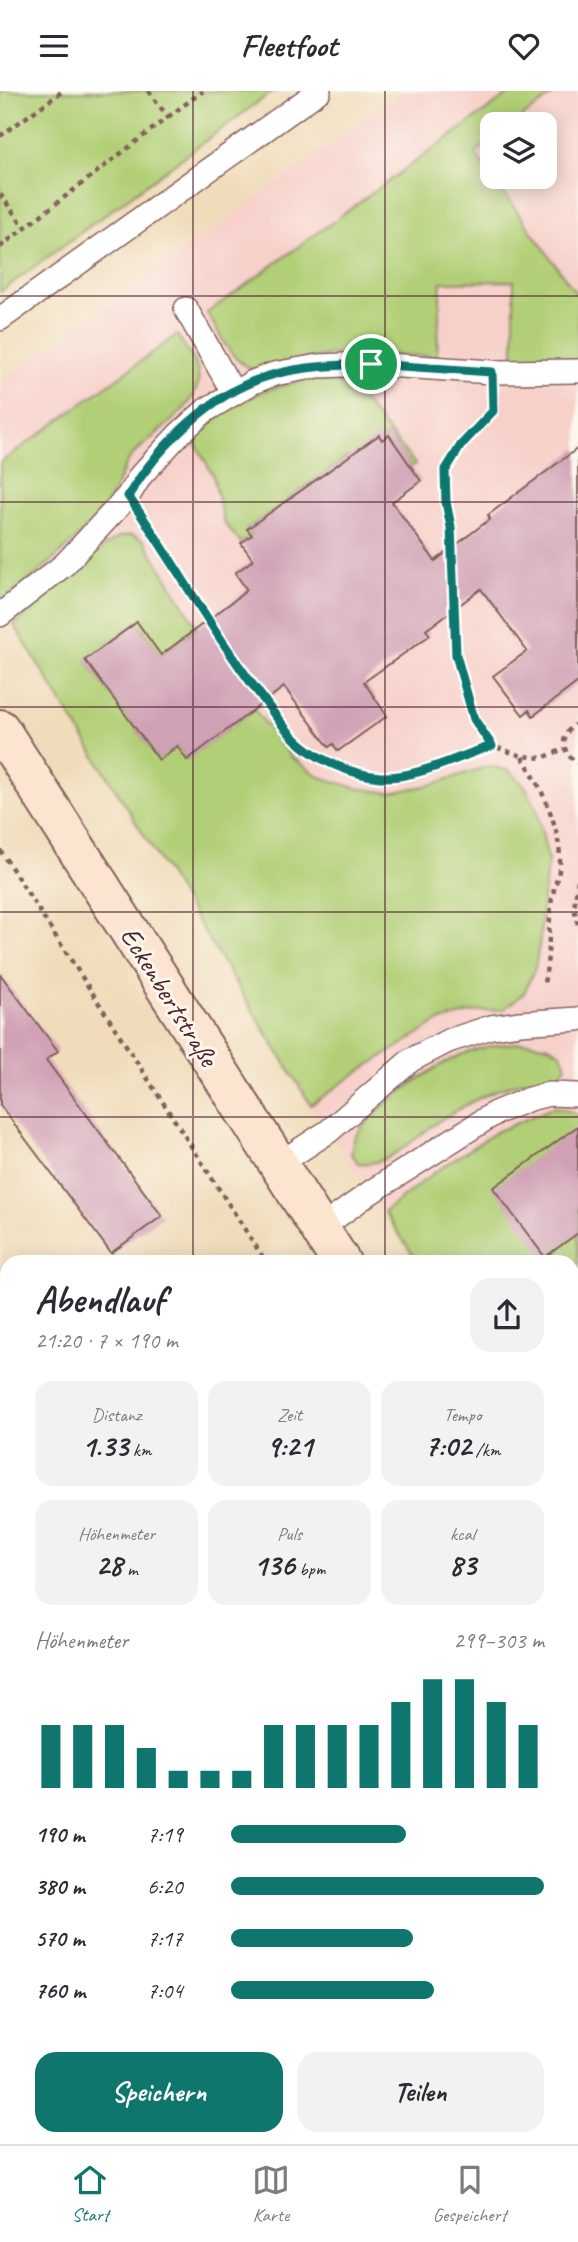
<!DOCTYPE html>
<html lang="de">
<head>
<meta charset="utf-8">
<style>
  :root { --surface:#fff; --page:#f2f2f3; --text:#2b2b33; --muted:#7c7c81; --line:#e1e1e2; --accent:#0f766e }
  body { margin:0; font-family:Caveat,sans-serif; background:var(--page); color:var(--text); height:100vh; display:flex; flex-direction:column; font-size:26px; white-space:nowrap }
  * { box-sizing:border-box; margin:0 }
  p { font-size:23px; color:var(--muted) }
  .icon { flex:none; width:38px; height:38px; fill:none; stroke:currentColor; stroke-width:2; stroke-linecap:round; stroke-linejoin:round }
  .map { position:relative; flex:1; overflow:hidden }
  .drawer { position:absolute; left:0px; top:1164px; width:579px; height:891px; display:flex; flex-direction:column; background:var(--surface); border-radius:21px 21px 0 0; box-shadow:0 4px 18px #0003 }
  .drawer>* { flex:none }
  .buttons { position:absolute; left:480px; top:21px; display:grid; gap:14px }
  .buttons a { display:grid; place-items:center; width:77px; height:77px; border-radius:14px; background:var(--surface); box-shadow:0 4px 18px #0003; font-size:35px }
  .pin { position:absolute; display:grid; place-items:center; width:60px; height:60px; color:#fff; margin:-30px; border:4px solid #fff; border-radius:50%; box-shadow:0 2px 7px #0007 }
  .round { display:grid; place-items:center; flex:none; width:74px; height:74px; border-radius:21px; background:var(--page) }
  .summary { display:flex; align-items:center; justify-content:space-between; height:119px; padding:0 35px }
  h1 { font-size:38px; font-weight:600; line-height:52px }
  .metrics { display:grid; grid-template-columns:repeat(3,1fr); gap:10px; height:119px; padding:7px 35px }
  .metrics div { display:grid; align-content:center; border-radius:18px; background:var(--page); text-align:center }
  .metrics b { font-size:30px; font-weight:600 }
  .metrics small { font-size:19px; font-weight:400 }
  .metrics p { font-size:19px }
  .chart { height:196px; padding:14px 35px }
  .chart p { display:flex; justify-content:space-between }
  .chart svg { width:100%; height:126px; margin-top:7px; stroke:var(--accent); stroke-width:6 }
  .cta { display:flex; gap:14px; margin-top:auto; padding:14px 35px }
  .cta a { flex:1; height:80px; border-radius:21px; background:var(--accent); color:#fff; font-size:28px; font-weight:600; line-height:80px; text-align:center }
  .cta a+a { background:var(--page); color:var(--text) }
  ul { padding:0 35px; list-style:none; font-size:23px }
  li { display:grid; grid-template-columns:112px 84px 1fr; align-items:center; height:52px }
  li i { height:18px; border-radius:9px; background:var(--accent) }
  header { display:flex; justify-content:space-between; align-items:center; height:91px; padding:0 35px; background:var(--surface); font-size:32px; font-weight:600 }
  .tab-bar { display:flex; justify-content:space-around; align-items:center; height:98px; border-top:2px solid var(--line); background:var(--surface); font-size:19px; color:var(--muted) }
  .tab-bar a { display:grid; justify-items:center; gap:4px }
  .tab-bar .selected { color:var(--accent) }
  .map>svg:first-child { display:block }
</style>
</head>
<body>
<header><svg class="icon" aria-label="menu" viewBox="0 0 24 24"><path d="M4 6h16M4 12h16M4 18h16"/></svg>Fleetfoot<svg class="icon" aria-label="heart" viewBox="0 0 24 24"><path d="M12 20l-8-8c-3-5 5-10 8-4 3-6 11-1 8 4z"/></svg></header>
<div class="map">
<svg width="578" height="2053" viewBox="0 0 578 2053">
  <rect width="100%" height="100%" fill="#fbf7ec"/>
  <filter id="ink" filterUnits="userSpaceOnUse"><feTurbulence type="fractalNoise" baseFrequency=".0143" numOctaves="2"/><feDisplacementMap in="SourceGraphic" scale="14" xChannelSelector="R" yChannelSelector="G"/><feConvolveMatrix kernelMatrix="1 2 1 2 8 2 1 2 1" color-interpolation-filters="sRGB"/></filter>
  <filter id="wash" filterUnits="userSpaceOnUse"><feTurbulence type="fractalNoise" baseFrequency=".00686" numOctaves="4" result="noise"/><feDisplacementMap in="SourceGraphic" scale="28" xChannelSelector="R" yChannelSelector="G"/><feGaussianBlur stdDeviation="1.57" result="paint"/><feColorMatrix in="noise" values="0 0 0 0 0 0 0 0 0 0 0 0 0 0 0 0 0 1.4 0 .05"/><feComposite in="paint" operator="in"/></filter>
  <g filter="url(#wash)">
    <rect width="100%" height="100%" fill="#f0dcba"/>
    <path fill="#f7d0ca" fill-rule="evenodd" d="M404,0H578V1376L572,1369V1171H418L301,1000L0,512V292ZM492,33H544V86H492Z"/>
    <g fill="#b1cf76" stroke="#7e7750" stroke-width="2">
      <path d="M0,0H273L0,201Z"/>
      <path d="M513,0H558L513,33H492V49L475,62L578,205V271H514V190L441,191L437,265L331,263L254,279C230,271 220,243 207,222Z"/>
      <path d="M177,244C186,258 201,274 198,292C193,321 150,344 131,366C121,378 118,396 109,409C80,450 39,481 0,512V372Z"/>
      <path d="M318,289L340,292L355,300L415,373L411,376L389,345L346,367L247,438L252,444L241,452L224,432L213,384L192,346C235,313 262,293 318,289Z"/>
      <path d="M131,444L144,449L197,536L161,564L137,531L86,570L159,668L177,655L187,668L254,618L291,666L320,686L356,697L390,702L431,694L488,675L510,680L525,695L537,719L548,769L542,814L540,849L535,877L524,902L504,918L473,921L438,931L358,981L311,1014L14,534L105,455L119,446Z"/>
      <path d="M528,951L549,955L561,962L566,975L559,985C546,988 534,988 521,991C493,998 467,1013 442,1028C417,1044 389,1077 358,1072L351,1062C352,1057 352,1051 355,1046C371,1019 433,975 463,963C483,955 506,953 528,951Z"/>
      <path d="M554,1016L572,1021L578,1025V1376L572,1369V1171H418L384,1121L435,1081L496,1041Z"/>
      <path d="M26,2048H485L490,2053H19Z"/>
    </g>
    <g id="blocks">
      <g fill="#d1a2b6">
        <path d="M379,344L382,349L389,344L421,390L392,411L435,470L490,428L488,424L578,357V591L533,625L529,619L523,624L493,585L527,560L481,498L426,539L430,544L364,591L387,625L338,660L333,653L329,656L284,596L187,669L177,655L159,669L85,569L137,531L161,564L232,511L247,499L235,482L253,469L241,452L252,444L247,438Z"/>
        <path d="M0,883L58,960L46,969L162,1125L111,1162L0,1014Z"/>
        <path d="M578,1035V1142L545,1166L493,1097Z"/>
      </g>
    </g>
  </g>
  <g filter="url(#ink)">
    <use href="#blocks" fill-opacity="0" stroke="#84615d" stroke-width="2"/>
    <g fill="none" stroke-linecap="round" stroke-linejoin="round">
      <g stroke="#84615d" stroke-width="26">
        <g id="lane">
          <path d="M186,218L233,301"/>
          <path d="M0,228L319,0"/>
          <path d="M0,524L65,473L128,405L141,384L179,343L206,319L253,291L274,283L318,275L371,273L492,281L578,280"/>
          <path d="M277,1074L329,1040L411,969L448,950L491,936L520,932L578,928"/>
          <path d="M318,1139L371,1101L495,1022L529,1008L549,1003L578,1004"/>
        </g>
      </g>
      <g stroke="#84615d" stroke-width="42">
        <g id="secondary">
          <path d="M0,638L341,1171"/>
          <path d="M572,1473L578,1480"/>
        </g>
      </g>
      <g stroke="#84615d" stroke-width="4.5" stroke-dasharray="5 5" stroke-linecap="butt">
        <path d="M168,26L203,0"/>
        <path d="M0,45L63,0"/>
        <path d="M0,103L24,136"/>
        <path d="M0,156L168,26L148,0"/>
        <path d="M493,316V320L461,354L445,380L446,410L451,436L456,564L474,629L492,655L522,665L542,667L564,658"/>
        <path d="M149,434L237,574L302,654L339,676L380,686L420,681L492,655"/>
        <path d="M578,632C559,641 560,662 578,672"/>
        <path d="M522,666C540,693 559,733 560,767C561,782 552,799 551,815C548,843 550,868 543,896"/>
        <path d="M0,759L266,1171"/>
        <path d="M578,789L574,816L578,834"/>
        <path d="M572,1573L578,1580"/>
        <path d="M183,2053L190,2048"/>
      </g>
      <use href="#lane" stroke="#fff" stroke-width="23"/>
      <use href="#secondary" stroke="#fce5d0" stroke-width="38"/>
    </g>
  </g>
  <g fill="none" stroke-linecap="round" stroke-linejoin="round" filter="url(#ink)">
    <g stroke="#fff" stroke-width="14">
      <path id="route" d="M371,273L492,281L493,320L461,354L445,380L446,411L451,436L456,564L474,628L492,655C458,665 416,688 380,686C354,684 322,671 302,654C286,641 273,621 261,605C212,541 174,470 128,405C160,353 214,299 275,283C307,275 339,274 371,273Z"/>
    </g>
    <use href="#route" stroke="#0f766e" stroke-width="9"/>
  </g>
  <path fill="none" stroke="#4a1f2b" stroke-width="2" stroke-opacity="0.55" d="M193,0V1171M385,0V1171M0,205H578M0,411H578M0,616H578M0,821H578M0,1026H578M0,1232H7M572,1232H578M0,1437H7M572,1437H578M0,1642H7M572,1642H578M0,1848H7M572,1848H578M193,2048V2053M385,2048V2053"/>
  <g text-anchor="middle" stroke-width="6" stroke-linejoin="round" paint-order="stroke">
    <g font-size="28" fill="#4a1f2b" stroke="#fbf7ec">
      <text transform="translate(170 905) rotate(58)" y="10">Eckenbertstraße</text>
    </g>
  </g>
</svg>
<div class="buttons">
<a><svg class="icon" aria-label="layers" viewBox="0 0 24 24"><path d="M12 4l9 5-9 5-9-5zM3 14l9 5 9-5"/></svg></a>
</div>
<div class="pin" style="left:371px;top:273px;background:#1e9e55"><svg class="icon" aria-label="arrive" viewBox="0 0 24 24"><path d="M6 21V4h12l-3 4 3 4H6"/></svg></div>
<section class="drawer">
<div class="summary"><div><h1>Abendlauf</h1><p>21:20 · 7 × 190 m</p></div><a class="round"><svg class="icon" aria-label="share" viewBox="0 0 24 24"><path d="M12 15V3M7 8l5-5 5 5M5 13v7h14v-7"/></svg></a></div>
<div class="metrics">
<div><p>Distanz</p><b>1.33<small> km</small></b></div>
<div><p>Zeit</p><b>9:21</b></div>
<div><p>Tempo</p><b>7:02<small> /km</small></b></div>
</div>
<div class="metrics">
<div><p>Höhenmeter</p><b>28<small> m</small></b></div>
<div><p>Puls</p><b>136<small> bpm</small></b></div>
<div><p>kcal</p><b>83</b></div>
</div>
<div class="chart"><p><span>Höhenmeter</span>299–303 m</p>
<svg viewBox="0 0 160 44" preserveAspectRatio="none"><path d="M5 44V22M15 44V22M25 44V22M35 44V30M45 44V38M55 44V38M65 44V38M75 44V22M85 44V22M95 44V22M105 44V22M115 44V14M125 44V6M135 44V6M145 44V14M155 44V22"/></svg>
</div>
<ul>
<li><b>190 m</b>7:19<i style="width:56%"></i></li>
<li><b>380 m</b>6:20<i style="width:100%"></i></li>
<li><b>570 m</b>7:17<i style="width:58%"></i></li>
<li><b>760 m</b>7:04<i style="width:65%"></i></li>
</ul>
<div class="cta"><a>Speichern</a><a>Teilen</a></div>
</section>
</div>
<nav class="tab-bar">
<a class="selected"><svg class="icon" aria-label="home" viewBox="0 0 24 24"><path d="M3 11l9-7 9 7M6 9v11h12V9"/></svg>Start</a>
<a><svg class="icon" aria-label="map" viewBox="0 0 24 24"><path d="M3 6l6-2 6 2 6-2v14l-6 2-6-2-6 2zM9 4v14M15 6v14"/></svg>Karte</a>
<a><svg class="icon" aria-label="saved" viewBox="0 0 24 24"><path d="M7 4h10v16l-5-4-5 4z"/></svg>Gespeichert</a>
</nav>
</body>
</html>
